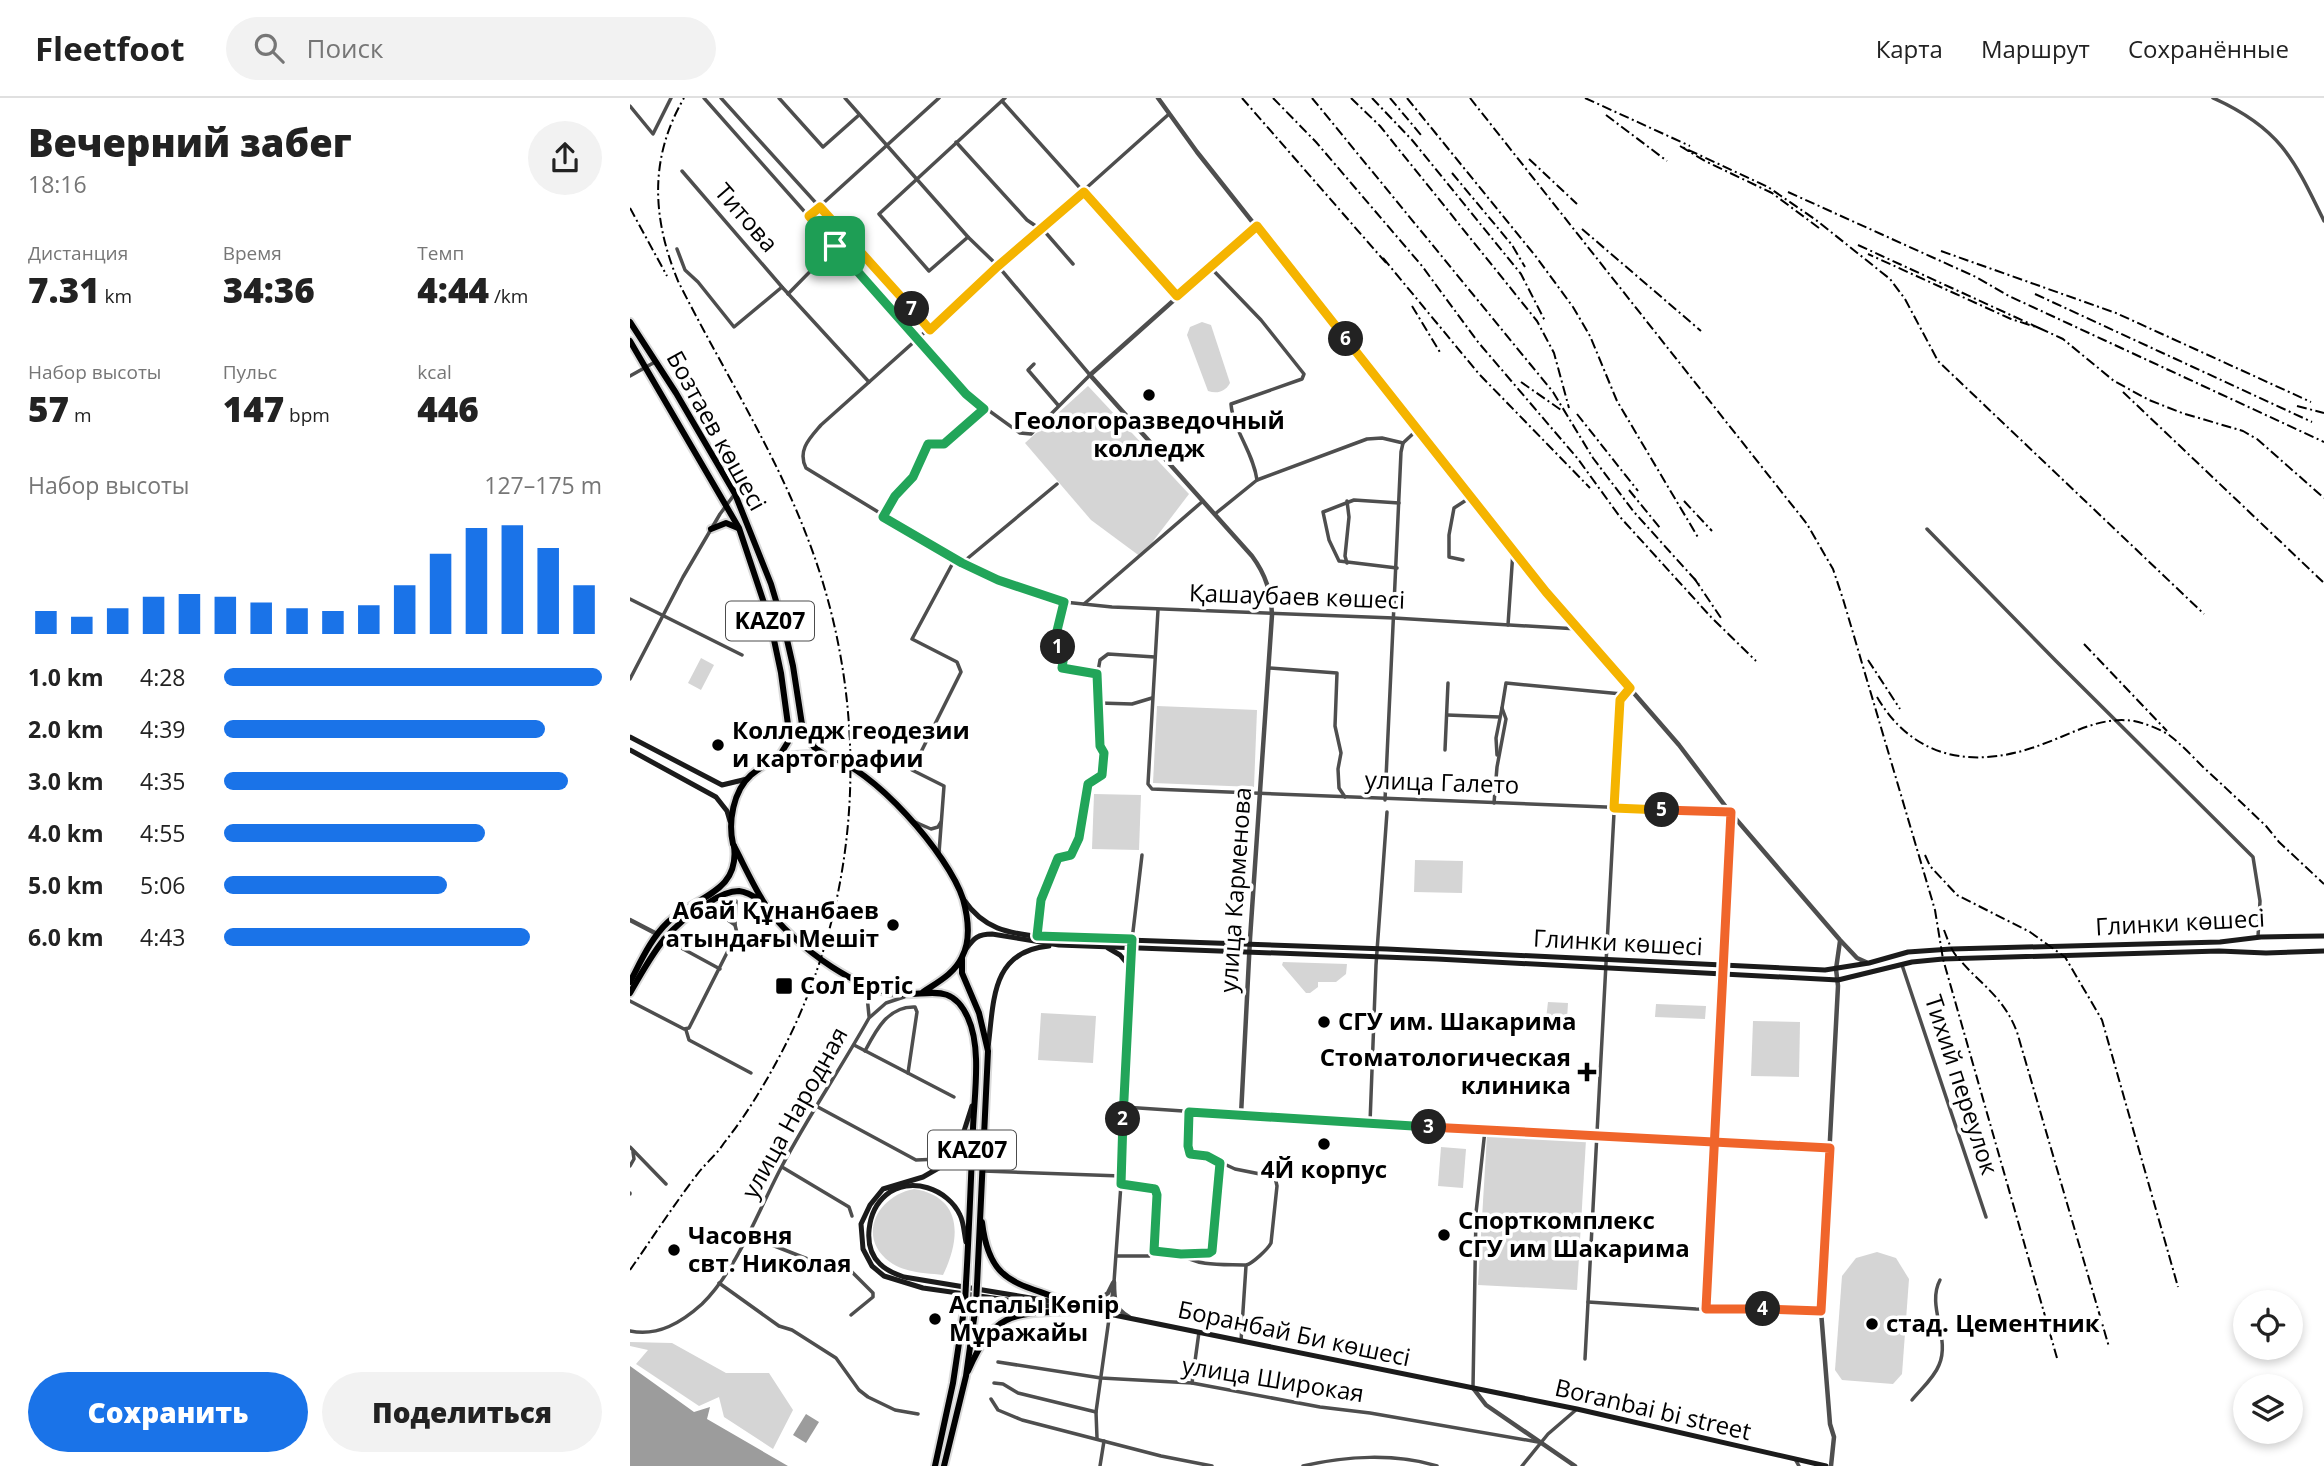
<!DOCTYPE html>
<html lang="ru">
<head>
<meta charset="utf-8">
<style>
  :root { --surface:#fff; --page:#f2f2f2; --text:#222; --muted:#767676; --line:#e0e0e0; --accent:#1a73e8 }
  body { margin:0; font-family:"Open Sans",sans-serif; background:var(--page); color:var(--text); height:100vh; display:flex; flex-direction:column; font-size:26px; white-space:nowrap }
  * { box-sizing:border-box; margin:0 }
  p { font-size:23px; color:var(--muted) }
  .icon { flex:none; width:38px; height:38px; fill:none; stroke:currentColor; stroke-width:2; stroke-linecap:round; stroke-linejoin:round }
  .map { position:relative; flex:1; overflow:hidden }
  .panel { display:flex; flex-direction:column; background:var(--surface); width:630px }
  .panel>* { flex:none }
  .buttons { position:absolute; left:1603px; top:1192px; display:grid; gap:14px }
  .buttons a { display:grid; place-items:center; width:70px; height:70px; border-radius:50%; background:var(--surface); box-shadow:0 4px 10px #0003; font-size:35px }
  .pin { position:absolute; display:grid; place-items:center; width:60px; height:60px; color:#fff; margin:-30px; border-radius:14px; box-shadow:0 4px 10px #0006 }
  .km { position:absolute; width:35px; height:35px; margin:-18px; border-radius:50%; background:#222; color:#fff; font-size:19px; line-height:35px; text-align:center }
  .round { display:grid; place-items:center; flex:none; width:74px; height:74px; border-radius:37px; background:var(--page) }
  .overview { display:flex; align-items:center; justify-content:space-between; height:119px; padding:0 28px }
  h1 { font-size:38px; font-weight:800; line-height:52px }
  .stats { display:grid; grid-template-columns:repeat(3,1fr); gap:10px; height:119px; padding:7px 28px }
  .stats div { display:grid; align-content:center }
  .stats b { font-size:35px; font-weight:800 }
  .stats small { font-size:19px; font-weight:400 }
  .stats p { font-size:19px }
  .chart { height:196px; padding:14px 28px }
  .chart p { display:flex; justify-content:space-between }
  .chart svg { width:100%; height:126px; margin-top:7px; stroke:var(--accent); stroke-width:6 }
  .cta { display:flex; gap:14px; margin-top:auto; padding:14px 28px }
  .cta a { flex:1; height:80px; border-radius:42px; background:var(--accent); color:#fff; font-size:28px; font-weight:800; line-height:80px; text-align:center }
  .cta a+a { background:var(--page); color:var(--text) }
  ul { padding:0 28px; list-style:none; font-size:23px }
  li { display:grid; grid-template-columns:112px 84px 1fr; align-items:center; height:52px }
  li i { height:18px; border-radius:9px; background:var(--accent) }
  header { display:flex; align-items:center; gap:42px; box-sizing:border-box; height:98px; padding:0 35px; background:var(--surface); border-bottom:2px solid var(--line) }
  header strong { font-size:33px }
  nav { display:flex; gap:38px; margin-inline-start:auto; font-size:24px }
  .search { width:490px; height:63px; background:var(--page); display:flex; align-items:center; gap:18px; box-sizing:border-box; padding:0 24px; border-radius:38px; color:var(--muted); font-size:26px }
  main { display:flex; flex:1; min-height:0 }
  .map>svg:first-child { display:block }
</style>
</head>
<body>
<header>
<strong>Fleetfoot</strong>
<div class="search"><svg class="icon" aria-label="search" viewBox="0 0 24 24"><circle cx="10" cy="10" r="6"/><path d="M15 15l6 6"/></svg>Поиск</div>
<nav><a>Карта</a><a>Маршрут</a><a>Сохранённые</a></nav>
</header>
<main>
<section class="panel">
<div class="overview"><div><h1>Вечерний забег</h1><p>18:16</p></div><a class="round"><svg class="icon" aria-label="share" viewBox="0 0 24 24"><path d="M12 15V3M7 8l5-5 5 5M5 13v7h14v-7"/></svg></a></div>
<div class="stats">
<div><p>Дистанция</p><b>7.31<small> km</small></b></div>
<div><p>Время</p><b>34:36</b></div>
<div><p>Темп</p><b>4:44<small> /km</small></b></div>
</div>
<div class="stats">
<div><p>Набор высоты</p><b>57<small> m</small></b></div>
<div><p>Пульс</p><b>147<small> bpm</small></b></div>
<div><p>kcal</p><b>446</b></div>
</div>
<div class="chart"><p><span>Набор высоты</span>127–175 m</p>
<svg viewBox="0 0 160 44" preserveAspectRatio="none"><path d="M5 44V36M15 44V38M25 44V35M35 44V31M45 44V30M55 44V31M65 44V33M75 44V35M85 44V36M95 44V34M105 44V27M115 44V16M125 44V7M135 44V6M145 44V14M155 44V27"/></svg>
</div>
<ul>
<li><b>1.0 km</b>4:28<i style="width:100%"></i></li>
<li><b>2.0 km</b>4:39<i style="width:85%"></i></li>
<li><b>3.0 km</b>4:35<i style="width:91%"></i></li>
<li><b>4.0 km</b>4:55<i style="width:69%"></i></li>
<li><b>5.0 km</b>5:06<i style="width:59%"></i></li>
<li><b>6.0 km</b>4:43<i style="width:81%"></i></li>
</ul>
<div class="cta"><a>Сохранить</a><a>Поделиться</a></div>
</section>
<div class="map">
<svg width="1694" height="1368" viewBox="0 0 1694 1368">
  <rect width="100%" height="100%" fill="#fff"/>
  <g fill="#d5d5d5">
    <path d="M572,224L581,227L600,285C595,294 587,296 578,293L557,237L560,229Z"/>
    <path d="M458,288L559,396L511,459L461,422L395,345Z"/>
    <path d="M71,560L84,567L71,592L58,585Z"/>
    <path d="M527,608L627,612L624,689L523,685Z"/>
    <path d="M464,696L511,697L509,752L462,751Z"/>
    <path d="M785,762L833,763L832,795L784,794Z"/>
    <path d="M653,864L717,866L716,876L706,884H688V889L680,895H676L652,867Z"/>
    <path d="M918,904L938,905L937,922L916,921Z"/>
    <path d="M1026,906L1076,908L1075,921L1025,919Z"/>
    <path d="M411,915L466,918L463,965L408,962Z"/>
    <path d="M1123,923L1170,924L1169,979L1121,978Z"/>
    <path d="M857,1037L956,1042L947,1192L848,1187Z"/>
    <path d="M811,1049L836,1051L833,1090L808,1088Z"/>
    <path d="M284,1091C333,1099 331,1140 313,1177C296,1175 275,1175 260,1164C226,1139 247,1098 284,1091Z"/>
    <path d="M1247,1154L1266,1160L1279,1181L1272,1276L1263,1286L1212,1282L1205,1272L1212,1178L1226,1160Z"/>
    <path d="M0,1244L42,1245L96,1275H139L163,1312L143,1351L94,1319L89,1299L69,1308L6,1266L18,1252L0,1248Z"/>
  </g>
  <g fill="#9c9c9c">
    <path d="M0,1268L64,1314L80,1309L77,1321L158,1368H0Z"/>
    <path d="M176,1316L189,1324L176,1345L163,1337Z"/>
  </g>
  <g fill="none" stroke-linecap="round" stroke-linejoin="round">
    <g stroke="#dbdbdb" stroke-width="10">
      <g id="primary">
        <path d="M0,884C11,863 21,840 38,824C66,798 110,795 104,748"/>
        <path d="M0,895C24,853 36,830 78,805C87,799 99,793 109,793C119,794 126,800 134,805"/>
        <path d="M352,1124C360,1192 393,1183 443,1207"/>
        <path d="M338,1273C364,1214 382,1215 443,1213"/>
      </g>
    </g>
    <g stroke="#dbdbdb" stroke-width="10">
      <g id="trunk">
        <path d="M0,224L46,295L105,396L141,486L155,533L163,568L173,633L184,649L196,658"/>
        <path d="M0,243L109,430L140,523L151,575L159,634L158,644L148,660"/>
        <path d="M81,431L96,425L108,430"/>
        <path d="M332,861V875L349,915L358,953L347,1187"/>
        <path d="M293,894C308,884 324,876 332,859C341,842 338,819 333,801C319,757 242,668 196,658C168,653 143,658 121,677C103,693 98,724 103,746C113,765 122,785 133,803C146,827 179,854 202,869C219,880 240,891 260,895C292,902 320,879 338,920C352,950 344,999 343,1031C341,1082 339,1134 336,1185"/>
        <path d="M305,1368L323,1285L335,1205"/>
        <path d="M314,1368L336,1278L346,1206"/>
      </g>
    </g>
    <g stroke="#4e4e4e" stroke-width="3.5">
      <path d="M74,0L336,296L390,335L401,336L460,277L368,168L338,139L215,0"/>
      <path d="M91,0L300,231"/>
      <path d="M149,0L193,49L229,17"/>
      <path d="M1583,0C1650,30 1664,61 1694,123"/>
      <path d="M372,3L547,198"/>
      <path d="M0,8L23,36L41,0"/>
      <path d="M539,16L191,327C180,340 167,352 176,370L332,465L368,482L434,504L482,509L764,520L948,531"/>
      <path d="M326,44L397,122L416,135L443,166"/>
      <path d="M52,73L152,189L239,284"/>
      <path d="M179,118L309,0"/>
      <path d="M338,139L299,173L249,116L375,0"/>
      <path d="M47,151L55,172L68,184L104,229L152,189"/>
      <path d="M580,169L631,222L674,276L672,281L601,306C603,332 623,353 627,382"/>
      <path d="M158,196L205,148"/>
      <path d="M404,266L398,272L428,307"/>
      <path d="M0,278L25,264"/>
      <path d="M585,416L627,382L737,341L752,340L773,345"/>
      <path d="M253,419L265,398L283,379L298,346H314L354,311"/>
      <path d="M1297,431L1426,563L1623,759L1630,803L1628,839"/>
      <path d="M833,462L819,459V437L824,410L841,399"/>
      <path d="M332,465L427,386"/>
      <path d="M717,465L715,458L719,419L717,403"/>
      <path d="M767,470L709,463L699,442L693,414L724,402L769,405"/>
      <path d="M0,501L112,557"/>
      <path d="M434,504L425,542L434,556L432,570L467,576"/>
      <path d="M454,506L573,403"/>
      <path d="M528,512L518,686L522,691L1101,714L1076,1211"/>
      <path d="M878,527L883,453"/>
      <path d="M639,570L707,575L705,628L711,655L708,671L709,690L715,699"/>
      <path d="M0,581L53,479L90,416L104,397"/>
      <path d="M469,605L502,606L522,600"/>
      <path d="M817,617L869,619"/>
      <path d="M815,652L818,585"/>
      <path d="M867,657L866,640L872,610"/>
      <path d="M755,702L771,354L773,345L787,332"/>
      <path d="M864,705L867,669L876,621L872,610L876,585L992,596"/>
      <path d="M285,724L301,731L308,729L311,724"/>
      <path d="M309,755L314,688L282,672L331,574L327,564L282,541L325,461"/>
      <path d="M88,815L105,827"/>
      <path d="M407,838L411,802L427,760L441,757L449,740L458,686L472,677C475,639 462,600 470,562L478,556L525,559"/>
      <path d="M33,840L90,871"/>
      <path d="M502,842L512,757"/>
      <path d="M1272,867L1356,1119"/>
      <path d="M226,884L237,898L239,918"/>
      <path d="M0,903L54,931L59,930L107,835L105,827L106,803"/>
      <path d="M56,932L59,942L121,975"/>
      <path d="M224,947L324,999"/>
      <path d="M235,953C246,932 258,908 285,909L287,914L278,975"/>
      <path d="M186,1008L286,1062L310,1061"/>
      <path d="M494,1009L896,1036L1200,1050"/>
      <path d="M740,1025L746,867L757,714"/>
      <path d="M0,1049L36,1086"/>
      <path d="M0,1068L4,1061L3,1054"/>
      <path d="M152,1069L219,1109L222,1118"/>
      <path d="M353,1073L491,1078"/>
      <path d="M0,1095V1096"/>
      <path d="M121,1133L142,1147L198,1169L221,1173L243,1195V1199L221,1217"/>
      <path d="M524,1153L551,1156L579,1155L582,1153L590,1064"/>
      <path d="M551,1156C568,1169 595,1166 616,1167C622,1166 638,1151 641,1145L647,1088L645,1079L605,1071L577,1058L560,1056L557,1048L559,1014"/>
      <path d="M487,1158H519L524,1153L527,1097L525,1091L491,1086"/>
      <path d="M484,1184L491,1086L501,849"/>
      <path d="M89,1185L149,1228L162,1232L206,1260L229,1292L238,1299L265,1312L288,1316"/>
      <path d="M958,1204L1066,1211L1191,1213"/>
      <path d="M0,1233C28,1239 52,1224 72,1206C107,1172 129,1111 152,1068C179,1017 211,970 239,920L256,905L274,899"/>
      <path d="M611,1243L616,1168"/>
      <path d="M955,1261L990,602L1000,590"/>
      <path d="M368,1264L471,1280L562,1285L690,1309L740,1315L908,1344"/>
      <path d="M364,1285L373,1286L388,1295L466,1314"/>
      <path d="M562,1285L569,1234"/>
      <path d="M843,1290L846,1115L855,1032"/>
      <path d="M361,1301L368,1312L392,1322L531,1358L582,1368"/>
      <path d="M1282,1302C1291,1291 1304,1280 1309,1267C1321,1240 1296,1208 1310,1182"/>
      <path d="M467,1340L466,1314L483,1192"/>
      <path d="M1165,1361L1169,1368"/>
      <path d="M470,1368L474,1343"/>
      <path d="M673,1368C715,1358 765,1355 807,1368"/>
      <path d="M892,1368L918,1336L947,1311"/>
    </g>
    <g stroke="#4e4e4e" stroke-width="4.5">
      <path d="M528,0L567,54L916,494L1049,647L1099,713L1210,842L1227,860L1238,865"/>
      <path d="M0,822L27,836"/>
      <path d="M611,1017L620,841L642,517C641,494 636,477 622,458L460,277L627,128"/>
      <path d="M484,1184C484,1200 484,1211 499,1219"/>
      <path d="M458,1210L478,1195L483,1185"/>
      <path d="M843,1290L856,1307L945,1368"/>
      <path d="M1201,1368L1204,1339L1200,1326L1191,1213L1208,888L1206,871L1210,843"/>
    </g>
    <g stroke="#1b1b1b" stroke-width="5">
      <path d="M0,639L92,687L117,681"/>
      <path d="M0,652L86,699L97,713L100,723"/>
      <path d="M334,802C354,831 377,835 411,839L757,851L1195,872L1239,865L1278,854L1321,851L1590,844L1631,839L1694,838"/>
      <path d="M478,850L490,857L501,870"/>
      <path d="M336,851C344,840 348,836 362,836L429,847L807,861L1208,882L1282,864L1313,861L1589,853L1636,855L1694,853"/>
      <path d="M358,950C364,905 360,853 419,848"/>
      <path d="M342,1008L327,1055L319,1064L293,1079L253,1091L240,1107L231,1126L233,1151L242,1168L254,1178L293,1190L475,1216"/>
      <path d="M336,1144C334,1135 334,1125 330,1117C318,1091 280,1077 256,1097C237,1113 232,1149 250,1166C257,1173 265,1176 274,1179L467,1211L479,1216L947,1311L1196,1368"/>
    </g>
    <use href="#primary" stroke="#000" stroke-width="6"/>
    <use href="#trunk" stroke="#000" stroke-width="6"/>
    <g stroke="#000" stroke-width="2" stroke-dasharray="10 3.5 2 3.5" stroke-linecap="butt">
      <path d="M612,0L757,166"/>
      <path d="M643,0L686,44L792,168L848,244L948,361L990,419L1081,519L1126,563"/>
      <path d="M682,0L923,294L963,360L1004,414L1069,486"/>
      <path d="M721,0L750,28L907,223L924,255L939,310"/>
      <path d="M742,0L782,42L891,176L915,223"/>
      <path d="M760,0L791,37"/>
      <path d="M777,0L907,160L943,209L960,238L987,303L1069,441"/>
      <path d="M840,0L1177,426L1203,471L1213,501L1305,812L1313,861L1427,1260"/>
      <path d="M955,0L1060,48"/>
      <path d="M976,17L1037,63"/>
      <path d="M899,61L947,106"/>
      <path d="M822,75L882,147L895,169"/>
      <path d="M1158,94L1346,179L1379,198L1694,344"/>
      <path d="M0,110L37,178"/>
      <path d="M1189,130L1142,95L1075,63L1050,48L1138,89L1186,122L1260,181L1275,201L1308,263L1574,516"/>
      <path d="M952,131L1071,233"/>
      <path d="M1228,147L1409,230L1381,221L1238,156"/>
      <path d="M1311,153L1486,215L1681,304"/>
      <path d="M753,160L849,276L960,390"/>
      <path d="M1405,196L1682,324"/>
      <path d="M782,208L811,256"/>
      <path d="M1409,230L1433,241L1484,283L1519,302L1552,315L1613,333L1627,341L1694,400"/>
      <path d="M891,284L931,312"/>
      <path d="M1493,294L1693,484"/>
      <path d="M1667,308L1694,315"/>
      <path d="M947,316L1008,393"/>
      <path d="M999,392L1030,430"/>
      <path d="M1054,403L1082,433"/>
      <path d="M1064,480L1091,520"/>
      <path d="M1454,546L1537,633"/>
      <path d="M1238,562L1270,611"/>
      <path d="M1247,599C1285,664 1348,671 1413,646C1444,635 1470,618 1504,623C1514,625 1530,631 1539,637C1551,646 1563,659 1574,670C1595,689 1615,708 1636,728L1649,744L1694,786"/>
      <path d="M1295,757L1300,768L1327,797L1400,834L1435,859L1472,922L1548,1189"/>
      <path d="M1314,832C1318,842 1321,853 1329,861C1352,888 1373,898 1387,934L1479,1249"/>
      <path d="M0,1172C23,1139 45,1105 69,1074C77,1064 87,1056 94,1045C114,1020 132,991 147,963C235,801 243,606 176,436C142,348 90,267 48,183C22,120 19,60 54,0"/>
    </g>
    <g stroke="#dbdbdb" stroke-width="10" stroke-linecap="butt">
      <g id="trunk-bridge">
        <path d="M335,1205L336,1185"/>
        <path d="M346,1206L347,1187"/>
      </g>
    </g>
    <use href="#trunk-bridge" stroke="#000" stroke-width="6"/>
  </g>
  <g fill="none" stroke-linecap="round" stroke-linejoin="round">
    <g stroke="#fff" stroke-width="14">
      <path id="split-1" d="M205,148L336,296L354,311L314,346H298L283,379L265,398L253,419L332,465L368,482L434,504L425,541L428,549"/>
    </g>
    <g stroke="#fff" stroke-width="14">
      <path id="split-2" d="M428,549L434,556L432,570L467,576L470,648L474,655L472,677L458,686L449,740L441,757L428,760L411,802L407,838L502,841L493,1021"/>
    </g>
    <g stroke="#fff" stroke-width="14">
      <path id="split-3" d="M493,1021L491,1086L525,1091L527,1097L524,1153L551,1156L579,1155L582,1153L590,1065L577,1058L560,1056L558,1048L559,1014L799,1029"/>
    </g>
    <g stroke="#fff" stroke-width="14">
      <path id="split-4" d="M799,1029L1200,1050L1191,1213L1133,1211"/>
    </g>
    <g stroke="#fff" stroke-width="14">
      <path id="split-5" d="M1032,712L1101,714L1076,1211H1133"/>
    </g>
    <g stroke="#fff" stroke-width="14">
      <path id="split-6" d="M716,241L916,494L1000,590L990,602L984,710L1032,712"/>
    </g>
    <g stroke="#fff" stroke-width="14">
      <path id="split-7" d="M282,211L300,232L368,168L454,94L547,198L627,128L716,241"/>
    </g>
    <g stroke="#fff" stroke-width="14">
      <path id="split-8" d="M205,148L179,118L190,109L282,211"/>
    </g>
    <use href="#split-1" stroke="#22a559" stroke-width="9"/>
    <use href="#split-2" stroke="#22a559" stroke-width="9"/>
    <use href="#split-3" stroke="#22a559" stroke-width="9"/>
    <use href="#split-4" stroke="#f0652b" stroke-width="9"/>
    <use href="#split-5" stroke="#f0652b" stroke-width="9"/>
    <use href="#split-6" stroke="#f5b400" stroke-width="9"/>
    <use href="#split-7" stroke="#f5b400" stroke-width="9"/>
    <use href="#split-8" stroke="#f5b400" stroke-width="9"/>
  </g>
  <g fill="#000" stroke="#fff" stroke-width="2.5">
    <circle cx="519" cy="297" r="7"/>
    <circle cx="88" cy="647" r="7"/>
    <circle cx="263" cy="827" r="7"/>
    <rect x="145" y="879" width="18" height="18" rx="3.5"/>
    <circle cx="694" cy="924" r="7"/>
    <path d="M953.5 963.5h7v7h7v7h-7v7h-7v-7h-7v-7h7z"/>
    <circle cx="694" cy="1046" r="7"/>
    <circle cx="814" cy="1137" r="7"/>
    <circle cx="44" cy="1152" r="7"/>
    <circle cx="305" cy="1221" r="7"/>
    <circle cx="1242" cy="1226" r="7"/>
  </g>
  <g text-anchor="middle" stroke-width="7" stroke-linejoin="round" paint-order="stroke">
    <g fill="#fff" stroke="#4c4c4c" stroke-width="2">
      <rect x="96" y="503.5" width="88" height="39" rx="5"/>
      <rect x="298" y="1032.5" width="88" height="39" rx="5"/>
    </g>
    <g font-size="23" font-weight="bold" fill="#000">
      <text x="140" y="531">KAZ07</text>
      <text x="342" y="1060">KAZ07</text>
    </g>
    <g font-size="24" fill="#000" stroke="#fff">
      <text transform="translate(116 120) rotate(49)" y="8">Титова</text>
      <text transform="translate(86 333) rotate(61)" y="8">Бозтаев көшесі</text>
      <text transform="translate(667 499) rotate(2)" y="8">Қашаубаев көшесі</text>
      <text transform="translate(812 685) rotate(2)" y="8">улица Галето</text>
      <text transform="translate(606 792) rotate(-86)" y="8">улица Карменова</text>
      <text transform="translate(1550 825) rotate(-3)" y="8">Глинки көшесі</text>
      <text transform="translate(988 845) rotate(3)" y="8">Глинки көшесі</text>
      <text transform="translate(1331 987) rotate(72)" y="8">Тихий переулок</text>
      <text transform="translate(165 1015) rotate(-61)" y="8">улица Народная</text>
      <text transform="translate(664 1236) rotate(12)" y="8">Боранбай Би көшесі</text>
      <text transform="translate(643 1282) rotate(9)" y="8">улица Широкая</text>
      <text transform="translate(1023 1312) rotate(13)" y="8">Boranbai bi street</text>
    </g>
    <g font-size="24" font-weight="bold" fill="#000" stroke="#fff" text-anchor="start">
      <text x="519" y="331" text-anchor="middle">Геологоразведочный<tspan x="519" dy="28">колледж</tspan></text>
      <text x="102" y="641">Колледж геодезии<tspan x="102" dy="28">и картографии</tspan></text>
      <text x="249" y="821" text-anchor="end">Абай Құнанбаев<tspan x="249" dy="28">атындағы Мешіт</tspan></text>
      <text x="170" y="896">Сол Ертіс</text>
      <text x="708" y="932">СГУ им. Шакарима</text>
      <text x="941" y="968" text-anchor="end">Стоматологическая<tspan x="941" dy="28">клиника</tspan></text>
      <text x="694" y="1080" text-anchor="middle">4Й корпус</text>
      <text x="828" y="1131">Спорткомплекс<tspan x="828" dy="28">СГУ им Шакарима</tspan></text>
      <text x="58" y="1146">Часовня<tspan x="58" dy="28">свт. Николая</tspan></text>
      <text x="319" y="1215">Аспалы Көпір<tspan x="319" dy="28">Мұражайы</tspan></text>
      <text x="1256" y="1234">стад. Цементник</text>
    </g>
  </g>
</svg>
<div class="buttons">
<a><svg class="icon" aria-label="locate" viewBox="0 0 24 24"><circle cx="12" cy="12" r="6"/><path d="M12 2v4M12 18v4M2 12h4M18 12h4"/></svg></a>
<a><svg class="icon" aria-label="layers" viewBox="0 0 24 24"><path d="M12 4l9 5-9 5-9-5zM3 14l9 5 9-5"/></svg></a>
</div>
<div class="pin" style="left:205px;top:148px;background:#1e9e55"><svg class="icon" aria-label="arrive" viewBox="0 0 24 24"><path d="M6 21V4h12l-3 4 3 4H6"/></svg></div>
<b class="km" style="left:428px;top:549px">1</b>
<b class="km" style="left:493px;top:1021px">2</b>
<b class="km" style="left:799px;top:1029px">3</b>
<b class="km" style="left:1133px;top:1211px">4</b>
<b class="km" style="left:1032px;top:712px">5</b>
<b class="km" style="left:716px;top:241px">6</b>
<b class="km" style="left:282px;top:211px">7</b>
</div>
</main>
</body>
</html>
